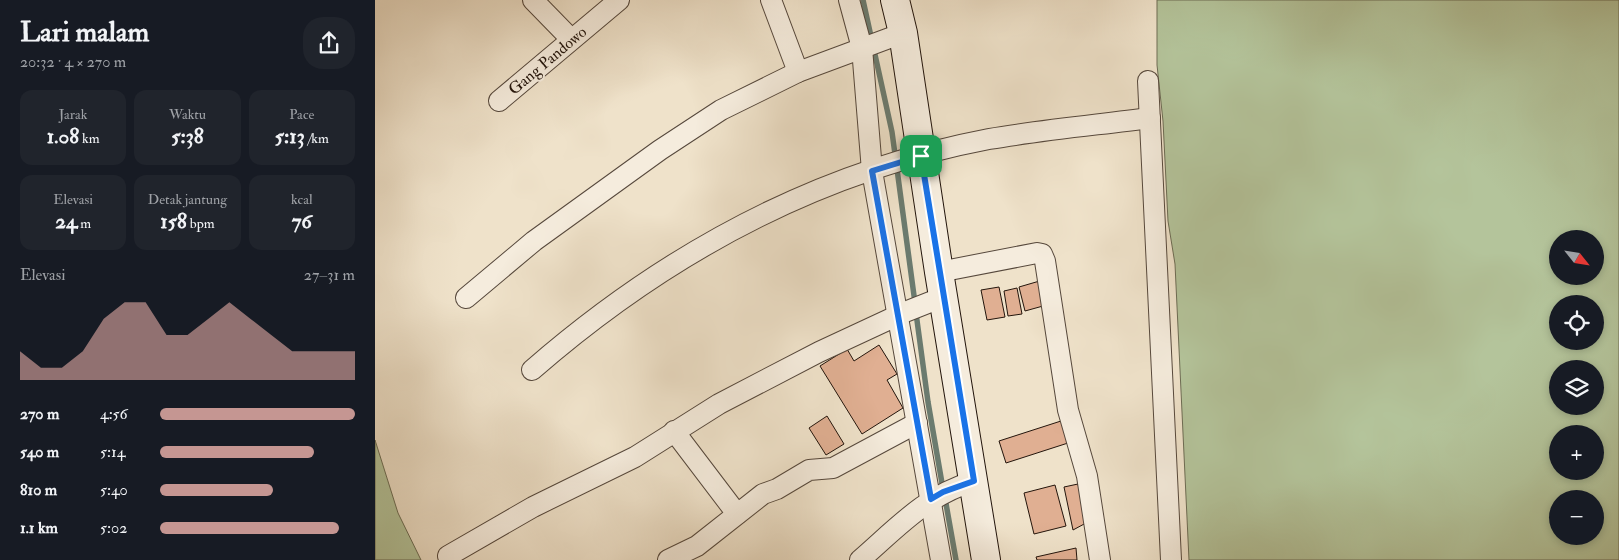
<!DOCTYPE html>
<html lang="id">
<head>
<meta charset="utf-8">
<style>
  :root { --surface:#171b24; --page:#20242c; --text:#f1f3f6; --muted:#9ea1a6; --accent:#c59692 }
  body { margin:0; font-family:"IM FELL Double Pica",serif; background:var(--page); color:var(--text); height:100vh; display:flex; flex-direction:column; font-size:19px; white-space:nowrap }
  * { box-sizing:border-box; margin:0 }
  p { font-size:16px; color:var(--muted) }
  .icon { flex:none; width:28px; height:28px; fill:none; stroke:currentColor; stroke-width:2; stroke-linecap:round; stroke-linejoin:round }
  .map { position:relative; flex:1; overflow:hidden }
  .drawer { display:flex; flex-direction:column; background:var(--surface); width:375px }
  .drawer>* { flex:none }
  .needle { width:32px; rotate:120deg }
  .tools { position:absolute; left:1174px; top:230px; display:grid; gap:10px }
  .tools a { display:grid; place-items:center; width:55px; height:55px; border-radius:50%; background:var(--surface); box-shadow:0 2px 8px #0003; font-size:25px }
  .pin { position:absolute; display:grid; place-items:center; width:42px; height:42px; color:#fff; margin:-21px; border-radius:10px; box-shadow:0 2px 8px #0006 }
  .round { display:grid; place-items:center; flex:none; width:52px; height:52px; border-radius:20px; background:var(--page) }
  .headline { display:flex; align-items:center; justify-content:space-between; height:85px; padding:0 20px }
  h1 { font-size:28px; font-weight:800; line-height:38px }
  .stats { display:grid; grid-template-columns:repeat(3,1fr); gap:8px; height:85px; padding:5px 20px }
  .stats div { display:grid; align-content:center; border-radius:12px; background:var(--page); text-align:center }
  .stats b { font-size:21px; font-weight:800 }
  .stats small { font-size:14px; font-weight:400 }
  .stats p { font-size:14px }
  .chart { height:140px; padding:10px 20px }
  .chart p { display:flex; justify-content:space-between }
  .chart svg { width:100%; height:90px; margin-top:5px; fill:var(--accent); opacity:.7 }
  ul { padding:0 20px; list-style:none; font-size:16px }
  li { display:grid; grid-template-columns:80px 60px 1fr; align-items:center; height:38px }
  li i { height:12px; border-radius:6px; background:var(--accent) }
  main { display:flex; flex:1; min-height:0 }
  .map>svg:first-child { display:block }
</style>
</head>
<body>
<main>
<section class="drawer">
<div class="headline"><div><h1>Lari malam</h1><p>20:32 · 4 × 270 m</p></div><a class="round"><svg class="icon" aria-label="share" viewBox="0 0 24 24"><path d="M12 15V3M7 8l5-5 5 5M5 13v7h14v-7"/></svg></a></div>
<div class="stats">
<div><p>Jarak</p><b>1.08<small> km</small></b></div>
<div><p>Waktu</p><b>5:38</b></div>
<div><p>Pace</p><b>5:13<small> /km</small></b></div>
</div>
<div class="stats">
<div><p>Elevasi</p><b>24<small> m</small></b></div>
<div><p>Detak jantung</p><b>158<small> bpm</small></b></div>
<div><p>kcal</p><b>76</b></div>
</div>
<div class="chart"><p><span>Elevasi</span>27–31 m</p>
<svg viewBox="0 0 160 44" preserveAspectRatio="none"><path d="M0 44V30L10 38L20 38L30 30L40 14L50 6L60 6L70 22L80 22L90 14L100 6L110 14L120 22L130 30L140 30L150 30L160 30V44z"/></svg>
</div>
<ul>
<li><b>270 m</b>4:56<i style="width:100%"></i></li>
<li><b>540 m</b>5:14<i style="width:79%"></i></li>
<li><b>810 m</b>5:40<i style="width:58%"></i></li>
<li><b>1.1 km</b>5:02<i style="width:92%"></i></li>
</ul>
</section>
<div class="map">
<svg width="1244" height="560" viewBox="0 0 1244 560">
  <rect width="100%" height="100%" fill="#efe2ca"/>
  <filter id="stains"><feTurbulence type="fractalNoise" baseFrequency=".004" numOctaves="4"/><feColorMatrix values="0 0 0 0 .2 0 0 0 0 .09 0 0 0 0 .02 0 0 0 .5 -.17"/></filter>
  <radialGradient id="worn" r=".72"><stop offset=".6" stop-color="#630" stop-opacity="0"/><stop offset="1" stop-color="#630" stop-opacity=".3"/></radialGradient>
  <g fill="#b4c49b" stroke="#6c6c54" fill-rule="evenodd">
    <path d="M782,0H1244V560H814L800,264L793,221L788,121L782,65ZM1182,239H1220V276H1182ZM1182,304H1220V341H1182ZM1182,369H1220V406H1182ZM1182,434H1220V471H1182ZM1182,499H1220V536H1182Z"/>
    <path d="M0,440L23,513L46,560H0Z"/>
  </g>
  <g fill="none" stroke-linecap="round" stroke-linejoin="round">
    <g stroke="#6b7b6f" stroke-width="5.5">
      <path d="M488,0L517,132L540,303"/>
      <path d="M541,313L553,402L568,489"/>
      <path d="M570,498L581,560"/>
    </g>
  </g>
  <g fill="#e0af92" stroke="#23150c">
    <path d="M668,280V306L650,311L644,287Z"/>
    <path d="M624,287L630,317L612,320L606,290Z"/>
    <path d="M642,288L647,314L633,316L629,291Z"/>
    <path d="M504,345L522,374L512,380L528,408L487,434L445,366L472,349L479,361Z"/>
    <path d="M452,416L469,444L451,455L434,428Z"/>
    <path d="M686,421L693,443L631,463L624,441Z"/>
    <path d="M703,484L711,523L698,530L689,487Z"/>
    <path d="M680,485L691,526L659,534L649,493Z"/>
    <path d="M701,548L702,560H662L661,557Z"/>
  </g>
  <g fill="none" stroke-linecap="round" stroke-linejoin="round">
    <g stroke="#56483c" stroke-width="22">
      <g id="street">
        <path d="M158,0L196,39"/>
        <path d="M396,0L423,72"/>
        <path d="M474,0L487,48L497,171L566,560"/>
        <path d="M773,81L796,560"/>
        <path d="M124,101L244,0"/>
        <path d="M564,272L662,253L667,254L670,261L693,410L712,476L725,560"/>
        <path d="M91,298L159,241L285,150L346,110L423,72L528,33"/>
        <path d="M157,370C289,255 440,172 614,139C667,130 721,125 775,118"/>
        <path d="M299,431L362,514"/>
        <path d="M73,556L158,507L260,457L344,404L444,352L530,312L568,297"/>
        <path d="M293,560L322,546L388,494L402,489L434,470L458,468L542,423"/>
        <path d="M485,560C523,527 550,496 599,481"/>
      </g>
    </g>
    <g stroke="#23150c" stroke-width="30">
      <path id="secondary" d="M520,0L528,33L564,272L611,560"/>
    </g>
    <use href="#street" stroke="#f5ecdd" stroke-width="20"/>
    <use href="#secondary" stroke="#f5ecdd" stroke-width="28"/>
  </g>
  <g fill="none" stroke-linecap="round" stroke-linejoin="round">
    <g stroke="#fff" stroke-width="10">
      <path id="route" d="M546,156L599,481L568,492L556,499L497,171Z"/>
    </g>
    <use href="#route" stroke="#1a73e8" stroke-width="6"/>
  </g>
  <g text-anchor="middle" stroke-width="4" stroke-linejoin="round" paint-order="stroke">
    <g font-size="16" fill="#23150c" stroke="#f5ecdd">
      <text transform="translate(172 60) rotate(-40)" y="6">Gang Pandowo</text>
    </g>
  </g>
  <rect width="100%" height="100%" filter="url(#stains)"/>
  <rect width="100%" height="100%" fill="url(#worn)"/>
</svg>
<div class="tools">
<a><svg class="needle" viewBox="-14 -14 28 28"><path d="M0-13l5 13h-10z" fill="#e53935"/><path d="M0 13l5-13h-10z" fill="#9ea1a6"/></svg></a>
<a><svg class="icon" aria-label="locate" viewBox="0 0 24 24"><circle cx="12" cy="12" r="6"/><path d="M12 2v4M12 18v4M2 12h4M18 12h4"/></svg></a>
<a><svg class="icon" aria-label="layers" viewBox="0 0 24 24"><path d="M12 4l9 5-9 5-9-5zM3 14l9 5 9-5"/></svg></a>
<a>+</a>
<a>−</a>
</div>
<div class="pin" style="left:546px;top:156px;background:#1e9e55"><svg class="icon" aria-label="arrive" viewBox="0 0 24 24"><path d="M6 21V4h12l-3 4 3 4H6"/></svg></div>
</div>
</main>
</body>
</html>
